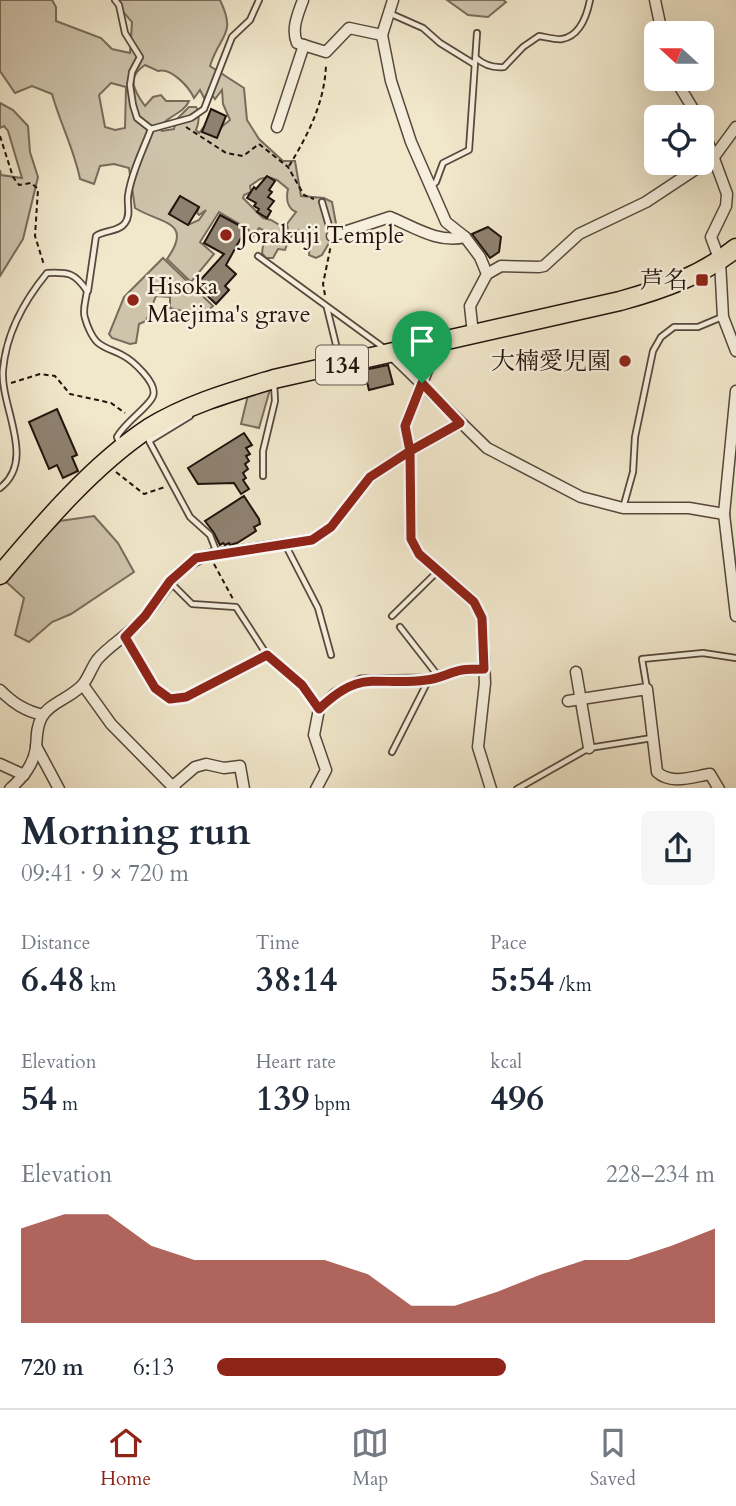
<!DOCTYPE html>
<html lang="en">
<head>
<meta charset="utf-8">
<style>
  :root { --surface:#fff; --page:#f6f6f7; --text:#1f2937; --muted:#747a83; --line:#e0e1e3; --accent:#8f2418 }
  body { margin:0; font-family:Cardo,"Noto Serif JP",serif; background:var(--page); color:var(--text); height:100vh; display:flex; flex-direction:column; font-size:26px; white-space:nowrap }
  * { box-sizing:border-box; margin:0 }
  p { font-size:23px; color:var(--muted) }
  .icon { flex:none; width:38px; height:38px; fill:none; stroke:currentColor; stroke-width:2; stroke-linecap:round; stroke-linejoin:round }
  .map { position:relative; height:788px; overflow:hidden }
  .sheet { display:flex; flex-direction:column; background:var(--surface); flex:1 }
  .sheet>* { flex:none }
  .needle { width:46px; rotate:291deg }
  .buttons { position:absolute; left:644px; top:21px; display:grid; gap:14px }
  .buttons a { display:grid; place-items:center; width:70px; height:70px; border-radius:10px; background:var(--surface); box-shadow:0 7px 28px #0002; font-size:35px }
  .pin { position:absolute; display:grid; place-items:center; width:60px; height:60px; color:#fff; margin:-72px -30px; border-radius:50% 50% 50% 0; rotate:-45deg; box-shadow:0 0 7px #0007 }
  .pin .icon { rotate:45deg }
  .round { display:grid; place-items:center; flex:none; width:74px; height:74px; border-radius:10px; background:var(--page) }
  .head { display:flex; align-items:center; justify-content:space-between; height:119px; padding:0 21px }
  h1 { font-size:38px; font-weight:800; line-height:52px }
  .metrics { display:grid; grid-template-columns:repeat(3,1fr); gap:10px; height:119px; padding:7px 21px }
  .metrics div { display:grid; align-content:center }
  .metrics b { font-size:35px; font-weight:800 }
  .metrics small { font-size:19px; font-weight:400 }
  .metrics p { font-size:19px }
  .chart { height:196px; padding:14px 21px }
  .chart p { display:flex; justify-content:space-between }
  .chart svg { width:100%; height:126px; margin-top:7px; fill:var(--accent); opacity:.7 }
  ul { padding:0 21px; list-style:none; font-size:23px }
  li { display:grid; grid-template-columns:112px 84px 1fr; align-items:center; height:52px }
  li i { height:18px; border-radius:9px; background:var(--accent) }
  .dock { display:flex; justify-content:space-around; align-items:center; height:98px; border-top:2px solid var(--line); background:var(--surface); font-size:19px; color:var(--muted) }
  .dock a { display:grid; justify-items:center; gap:4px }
  .dock .selected { color:var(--accent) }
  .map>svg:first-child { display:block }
</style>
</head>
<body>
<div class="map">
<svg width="736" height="789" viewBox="0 0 736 789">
  <rect width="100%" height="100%" fill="#f1e7cb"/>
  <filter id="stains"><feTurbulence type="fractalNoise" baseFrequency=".00286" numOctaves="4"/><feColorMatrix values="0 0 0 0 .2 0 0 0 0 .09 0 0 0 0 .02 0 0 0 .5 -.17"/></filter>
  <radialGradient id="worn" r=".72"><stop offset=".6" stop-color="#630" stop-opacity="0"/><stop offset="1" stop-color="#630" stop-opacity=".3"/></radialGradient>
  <g fill="#cec3ab" stroke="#786b5c" stroke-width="2" fill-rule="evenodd">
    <path d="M0,0H52L56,7V21L101,38L112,49L130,53L132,22L113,0H220C237,35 220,34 210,66L244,88L247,120L259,139L283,161H295L301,196L324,198L332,202L337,229L322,255L316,258L309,255L310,242L298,230L289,239L285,250L278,249L273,258H266L262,253L265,231L259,228L253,237L248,229L219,212L200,242L214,254L191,282L167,259C194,221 161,224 135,208L129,168L114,164L100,166L94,184L80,179C74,149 60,123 52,94L32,86L15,93L0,71ZM145,65L158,71C171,67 189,87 194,98L200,90L204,98L209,91L215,99L222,90L223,104L230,120L220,128L207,123L199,133L196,130C199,124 200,113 196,107H189L176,120L174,129L162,131L160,129C166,115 183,115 189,101H166L161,95L153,97L145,106C134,91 126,77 145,65ZM111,83L126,87L125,128L115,130L105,127L99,95ZM268,177L277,180L288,189C286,198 287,208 296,212L287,224L288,230L271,220L263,218L243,198L244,195L251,192L250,186L260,179ZM180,196L199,207L197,213L199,215L206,210L199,220L188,225L169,214Z"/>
    <path d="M447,0H503L506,2L488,17L468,15Z"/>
    <path d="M0,103L13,110L28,126L30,152L38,177L23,239L0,276V170L1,175L22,178L8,131L4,126L0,128Z"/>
    <path d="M163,258L213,306L202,316L170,308V297L156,296L146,321L139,324L136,343L130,344L112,338L109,334L124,297Z"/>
    <path d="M271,386L259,428L241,424L249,391Z"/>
    <path d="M94,516L118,543L134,572L71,614L52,622L29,642L15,635L24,598L3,579L60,521Z"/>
  </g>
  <g fill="#8e816f" stroke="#22130c" stroke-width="2">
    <path d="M211,109L226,116L217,138L202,132Z"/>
    <path d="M267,176L275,181L269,190L272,192L268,197L274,201L268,209L271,211L267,218L257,212L259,209L254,206L256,203L247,198L254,187L256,189Z"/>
    <path d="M180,196L199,207L188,225L169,214Z"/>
    <path d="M220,215L246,229L226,265L236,274L225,286L229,290L216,304L196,285L224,254L204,243Z"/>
    <path d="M488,227L501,237L499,252L490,258L472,234Z"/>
    <path d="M388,365L393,384L369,390L364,370Z"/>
    <path d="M57,409L77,455L72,457L78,471L63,478L57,465L49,469L29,422Z"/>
    <path d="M244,433L252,445L246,448L250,454L246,456L249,461L245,464L248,469L243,473L246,478L243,480L249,489L241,494L234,483L198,484L188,468Z"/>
    <path d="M244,496L259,519L260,524L254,527L256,531L237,543L230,545L229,543L225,545L223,543L220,545L214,533L205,521Z"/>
  </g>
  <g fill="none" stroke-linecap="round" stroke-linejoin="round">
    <g stroke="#56483c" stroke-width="8">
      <g id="lane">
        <path d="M115,0L119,5L125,33L140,57L132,72L130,85L133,105L137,118L151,129"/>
        <path d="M389,13L423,28L440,43L474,64"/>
        <path d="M476,58C484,65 493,68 504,67L523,47L539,36C546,37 556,40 562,39C580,36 587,15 590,0"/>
        <path d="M151,129L191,118L204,109L232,37L250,20L259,0"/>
        <path d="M430,187L436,182L443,163L469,150L477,33"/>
        <path d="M322,202L332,236"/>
        <path d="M258,256L384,348"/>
        <path d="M88,291L96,236C104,230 119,232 125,223C131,215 127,206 128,196C131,174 143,150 151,129"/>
        <path d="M327,308L340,361"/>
        <path d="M190,416L149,441L190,517L210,535L217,553"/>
        <path d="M263,476V451L275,401L274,383"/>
        <path d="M0,488C37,460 0,407 3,370C6,334 24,301 47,273C69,272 75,273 87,291C86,300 82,311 85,318C87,326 92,337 97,342C105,349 113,350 122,355C132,360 158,383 153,396C150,406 125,422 117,437L120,445"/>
        <path d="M623,508L633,472L635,437L653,351L661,337L674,327H698L722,317"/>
        <path d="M286,546L318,608L331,655"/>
        <path d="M172,584L192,604L236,607L267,655L302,686L318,708"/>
        <path d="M392,616L437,572"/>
        <path d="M400,627L439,677"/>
        <path d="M125,637L155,687"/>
        <path d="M206,686L267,655"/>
        <path d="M647,689L642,659L703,653L736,658"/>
        <path d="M392,752L428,681"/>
        <path d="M517,789L589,748L652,738"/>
      </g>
    </g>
    <g stroke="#56483c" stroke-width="13">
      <g id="street">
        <path d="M303,0C298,14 291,29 297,43L326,52L349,28L382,35"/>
        <path d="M393,0L382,35L391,81L411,142L446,222L465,237L480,257L487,274L470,306L473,334"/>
        <path d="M655,0L662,33"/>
        <path d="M675,79L698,117"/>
        <path d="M702,126L727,194L726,206L711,237L720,261L723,317L736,351"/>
        <path d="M277,127L304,45"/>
        <path d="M332,236L390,217C414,227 439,244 465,237"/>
        <path d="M487,274L501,266L539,267L544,266L579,234L646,202L714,157L736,127"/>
        <path d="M438,343L405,426L410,451L411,539L419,554L474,602L482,618L485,683L478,747L491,789"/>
        <path d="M390,353L487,448L581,497L623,508H689L724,514"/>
        <path d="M736,391L724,514L736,616"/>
        <path d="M576,672L589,748"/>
        <path d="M83,685L111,724L175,789"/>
        <path d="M0,690C13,703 25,711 43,715"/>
        <path d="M568,701L647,689L657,772C671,785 692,777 710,774L719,789"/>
        <path d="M36,746L59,789"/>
        <path d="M0,764L24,775"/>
        <path d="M173,786L195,767L206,764L224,768L240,766L244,789"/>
        <path d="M10,789C23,777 33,766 36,748C37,738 36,727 42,717C50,702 74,697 84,683C89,676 92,667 97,660C109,645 132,633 145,616C165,592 177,563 210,555L312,540L331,527L370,477L410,451L460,423"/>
        <path d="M316,789L326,770L314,735L319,709L335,694L361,681L428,680L461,670L484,669"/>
      </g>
    </g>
    <g stroke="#22130c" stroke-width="21">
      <path id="highway" d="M0,575C43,524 93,465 149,428C188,404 231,392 274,379L620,301C663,289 701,276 736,248"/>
    </g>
    <g stroke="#22130c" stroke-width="2" stroke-dasharray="5 3.5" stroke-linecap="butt">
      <path d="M186,127L226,153L243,156L259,144L288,167L304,195L314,199"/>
      <path d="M0,136L13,177L19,185L31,183L38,189L35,236L44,265"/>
      <path d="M289,166C308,135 325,102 326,64"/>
      <path d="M325,295L323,284L331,245"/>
      <path d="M11,383L40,374L55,376L70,394L111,403L125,413"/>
      <path d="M116,472L144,494L165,487"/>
      <path d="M214,564L233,599"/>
      <path d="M160,692L170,699L186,697L199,690"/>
    </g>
    <use href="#lane" stroke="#f6efdd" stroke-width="4.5"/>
    <use href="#street" stroke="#f6efdd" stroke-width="10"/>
    <use href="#highway" stroke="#f1e7cb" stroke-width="18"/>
  </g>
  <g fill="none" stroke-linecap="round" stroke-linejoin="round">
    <g stroke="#fff" stroke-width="14">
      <path id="route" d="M422,383L405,426L410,451L370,477L331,527L312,540L196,558L170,581L145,616L125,637L155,688L170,699L186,697L267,655L302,685L319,709C363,667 375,687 426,680C439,679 450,672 462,670C469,669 477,669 484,669L482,618L474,602L419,554L411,539L410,451L460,423L422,383"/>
    </g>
    <use href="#route" stroke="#8f2418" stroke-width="9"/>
  </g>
  <g fill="#8f2418" stroke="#f6efdd" stroke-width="2.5">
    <circle cx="226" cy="235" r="7"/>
    <rect x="695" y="273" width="14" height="14" rx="3.5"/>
    <circle cx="133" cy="300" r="7"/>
    <circle cx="625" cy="361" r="7"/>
  </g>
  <g text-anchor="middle" stroke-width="5" stroke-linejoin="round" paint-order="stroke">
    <rect fill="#f6efdd" stroke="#62554b" stroke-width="2" x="316" y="345.5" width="52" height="39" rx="5"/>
    <g font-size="23" font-weight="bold" fill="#22130c">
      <text x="342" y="373">134</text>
    </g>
    <g font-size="24" fill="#22130c" stroke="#f6efdd" text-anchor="start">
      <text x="240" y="243">Jorakuji Temple</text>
      <text x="688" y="288" text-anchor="end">芦名</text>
      <text x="147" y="294">Hisoka<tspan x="147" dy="28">Maejima's grave</tspan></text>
      <text x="611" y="369" text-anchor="end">大楠愛児園</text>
    </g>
  </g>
  <rect width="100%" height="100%" filter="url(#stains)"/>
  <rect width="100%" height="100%" fill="url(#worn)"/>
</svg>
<div class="buttons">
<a><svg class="needle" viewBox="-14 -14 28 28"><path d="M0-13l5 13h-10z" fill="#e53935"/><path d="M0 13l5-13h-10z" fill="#747a83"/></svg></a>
<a><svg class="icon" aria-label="locate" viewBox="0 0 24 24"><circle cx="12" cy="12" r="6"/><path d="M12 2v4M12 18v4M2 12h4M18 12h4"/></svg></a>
</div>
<div class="pin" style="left:422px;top:383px;background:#1e9e55"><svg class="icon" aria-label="arrive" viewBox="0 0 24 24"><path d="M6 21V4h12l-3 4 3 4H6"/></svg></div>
</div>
<section class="sheet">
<div class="head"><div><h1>Morning run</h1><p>09:41 · 9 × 720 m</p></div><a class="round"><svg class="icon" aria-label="share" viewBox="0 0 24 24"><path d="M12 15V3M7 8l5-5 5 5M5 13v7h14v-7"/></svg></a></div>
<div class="metrics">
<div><p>Distance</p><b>6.48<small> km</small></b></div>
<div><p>Time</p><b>38:14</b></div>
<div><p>Pace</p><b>5:54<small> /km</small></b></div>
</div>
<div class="metrics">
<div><p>Elevation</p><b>54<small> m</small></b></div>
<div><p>Heart rate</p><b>139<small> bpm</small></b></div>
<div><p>kcal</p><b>496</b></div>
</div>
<div class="chart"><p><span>Elevation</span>228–234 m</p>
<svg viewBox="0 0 160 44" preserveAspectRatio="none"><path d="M0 44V11L10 6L20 6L30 17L40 22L50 22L60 22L70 22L80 27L90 38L100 38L110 33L120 27L130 22L140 22L150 17L160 11V44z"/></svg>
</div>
<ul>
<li><b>720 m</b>6:13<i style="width:58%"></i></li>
</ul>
</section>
<nav class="dock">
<a class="selected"><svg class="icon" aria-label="home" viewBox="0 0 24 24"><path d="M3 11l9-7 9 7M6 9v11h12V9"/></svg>Home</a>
<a><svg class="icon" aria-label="map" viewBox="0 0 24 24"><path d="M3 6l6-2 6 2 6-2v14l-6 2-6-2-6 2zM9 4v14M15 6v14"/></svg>Map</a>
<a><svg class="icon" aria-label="saved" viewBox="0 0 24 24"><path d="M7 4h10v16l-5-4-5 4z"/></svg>Saved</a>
</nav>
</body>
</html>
